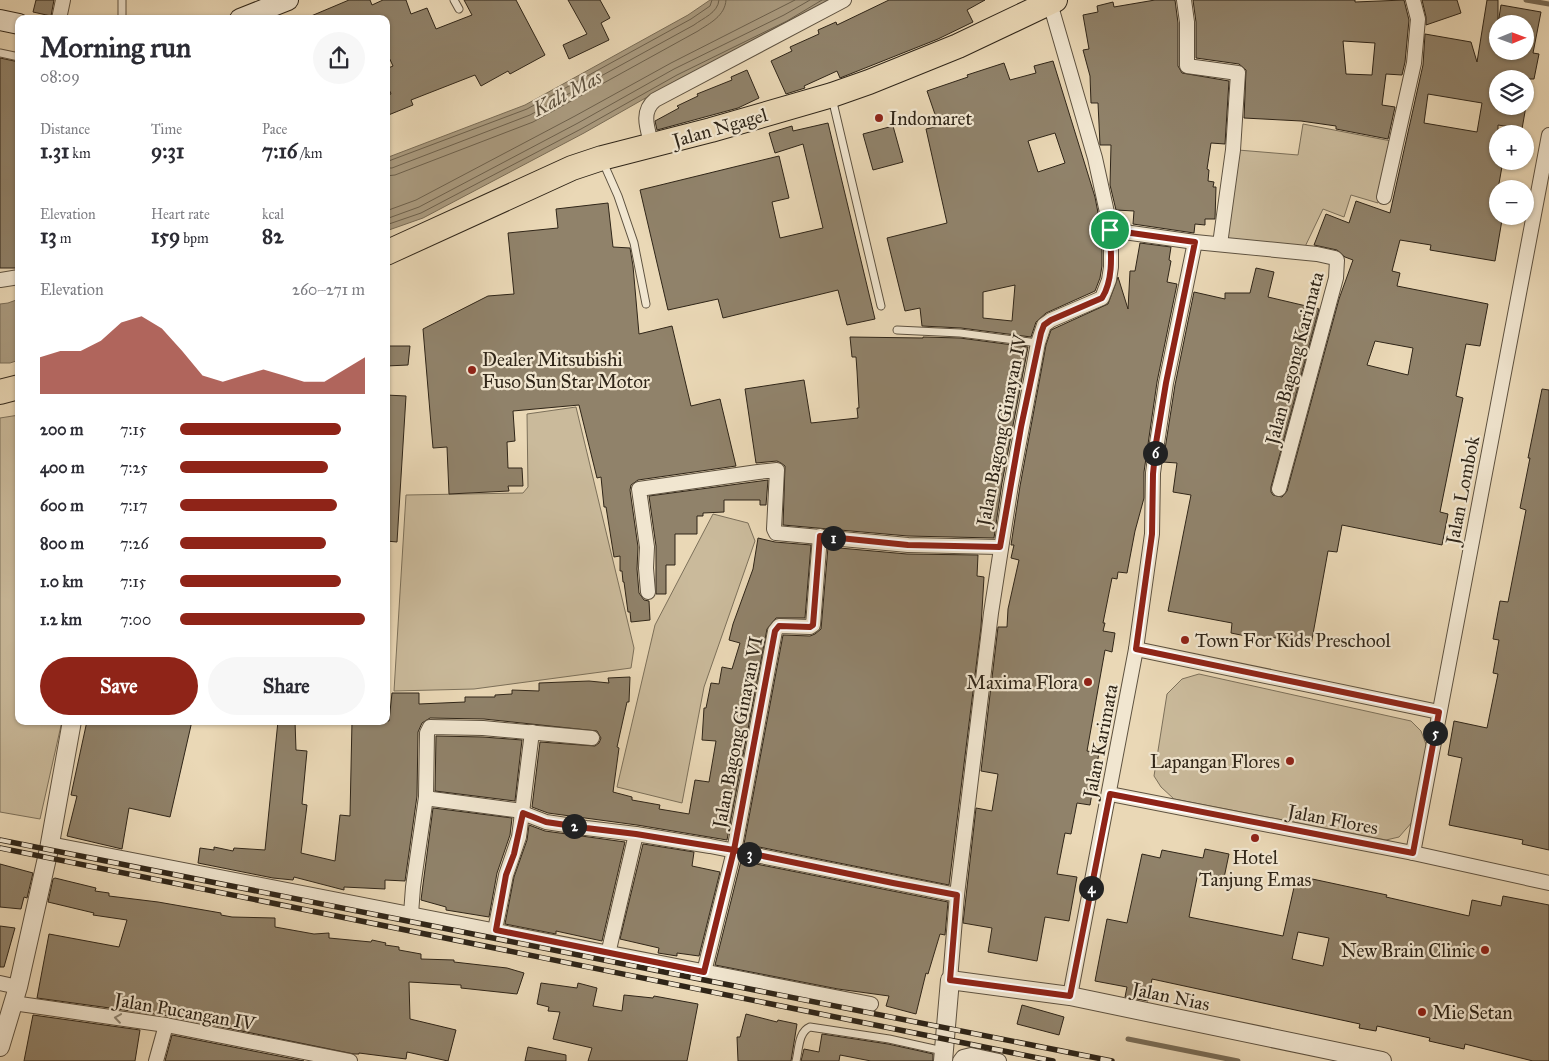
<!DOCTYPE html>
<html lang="en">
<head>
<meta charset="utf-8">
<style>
  :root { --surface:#fff; --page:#f7f7f7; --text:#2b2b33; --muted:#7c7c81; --accent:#8f2418 }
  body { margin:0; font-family:"IM FELL Great Primer",serif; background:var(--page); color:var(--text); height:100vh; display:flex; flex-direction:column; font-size:19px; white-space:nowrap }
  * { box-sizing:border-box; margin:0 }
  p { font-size:16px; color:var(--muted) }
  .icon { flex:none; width:28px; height:28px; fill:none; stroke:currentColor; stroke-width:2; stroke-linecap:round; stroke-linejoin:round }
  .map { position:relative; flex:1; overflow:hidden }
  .side { position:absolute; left:15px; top:15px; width:375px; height:710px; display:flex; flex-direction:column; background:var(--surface); border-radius:10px; box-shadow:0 1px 4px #0004 }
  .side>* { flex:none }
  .needle { width:32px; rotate:89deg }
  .fabs { position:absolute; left:1489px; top:15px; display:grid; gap:10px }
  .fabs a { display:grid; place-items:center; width:45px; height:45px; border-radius:50%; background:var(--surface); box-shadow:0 1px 4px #0004; font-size:25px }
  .pin { position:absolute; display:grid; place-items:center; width:42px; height:42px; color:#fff; margin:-21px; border:2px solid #fff; border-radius:50%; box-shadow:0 1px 5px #0007 }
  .km { position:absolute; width:25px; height:25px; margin:-12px; border-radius:50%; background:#222; color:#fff; font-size:14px; line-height:25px; text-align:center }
  .round { display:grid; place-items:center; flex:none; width:52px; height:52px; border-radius:26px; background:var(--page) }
  .headline { display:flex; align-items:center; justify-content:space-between; height:85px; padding:0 25px }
  h1 { font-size:28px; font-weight:700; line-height:38px }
  .stats { display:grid; grid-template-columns:repeat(3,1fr); gap:8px; height:85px; padding:5px 25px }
  .stats div { display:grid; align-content:center }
  .stats b { font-size:21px; font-weight:700 }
  .stats small { font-size:14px; font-weight:400 }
  .stats p { font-size:14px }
  .chart { height:140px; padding:10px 25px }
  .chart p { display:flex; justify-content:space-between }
  .chart svg { width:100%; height:90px; margin-top:5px; fill:var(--accent); opacity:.7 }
  .action { display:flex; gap:10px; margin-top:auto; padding:10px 25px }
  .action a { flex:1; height:58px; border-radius:30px; background:var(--accent); color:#fff; font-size:20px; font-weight:700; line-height:58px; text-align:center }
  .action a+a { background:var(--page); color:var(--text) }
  ul { padding:0 25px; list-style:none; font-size:16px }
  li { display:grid; grid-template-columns:80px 60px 1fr; align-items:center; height:38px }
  li i { height:12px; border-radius:6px; background:var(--accent) }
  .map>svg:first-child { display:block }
</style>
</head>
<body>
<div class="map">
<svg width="1549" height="1061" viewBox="0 0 1549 1061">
  <rect width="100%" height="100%" fill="#ead8b6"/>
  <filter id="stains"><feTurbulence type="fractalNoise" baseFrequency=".004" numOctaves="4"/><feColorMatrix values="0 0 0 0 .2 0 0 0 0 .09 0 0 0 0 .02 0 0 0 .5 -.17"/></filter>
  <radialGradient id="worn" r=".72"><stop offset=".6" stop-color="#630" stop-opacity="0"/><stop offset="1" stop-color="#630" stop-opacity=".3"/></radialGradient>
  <g fill="#caba9b" stroke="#7c705a">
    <path d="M1303,124L1391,141L1378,203L1351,195L1344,217L1323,209L1302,253L1225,239L1238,150L1298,155Z"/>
    <path d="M576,407L634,648L631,668L474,689L394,691L406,495L523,493L528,487L527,414Z"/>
    <path d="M19,415V721H62L40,819L0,812V418Z"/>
    <path d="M713,514L748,523L755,541L704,687L682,803L617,787L655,625Z"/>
    <path d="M1199,674L1411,721L1421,731L1427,747L1413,821L1399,837L1386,840L1174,799L1161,787L1154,776L1167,694L1182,679Z"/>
  </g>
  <g fill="#aa9b80" stroke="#796c56">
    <path d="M710,0H832L679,79L584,133L423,218L386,231V158L525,105L688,15Z"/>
    <path d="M19,299V360L10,363H0V304L8,303Z"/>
  </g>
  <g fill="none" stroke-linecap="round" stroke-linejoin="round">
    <g stroke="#6c604c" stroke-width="1">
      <path d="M386,162L527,109L691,19L710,6L712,0"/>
      <path d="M386,168H392L530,115L694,25C703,18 718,13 719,0"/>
      <path d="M386,176L395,175L533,122L698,31C710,23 725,16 726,0"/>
      <path d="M386,211L416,200L575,116L671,63L795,0"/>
      <path d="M386,219L419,207L578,123L674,69L784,15L810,0"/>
      <path d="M386,225L421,213L581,129L677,75L787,21L822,0"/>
    </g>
    <g stroke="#796c56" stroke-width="5">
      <path d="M1526,0L1549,4"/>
      <path d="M1128,1039L1238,1061"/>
    </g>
  </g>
  <g fill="#90826a" stroke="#2f2518" fill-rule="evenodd">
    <path d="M36,0H54L51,16L33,12Z"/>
    <path d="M349,0H370L372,5L383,0H406L411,14L427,8L436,29L472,15L464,0H516L545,55L510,74L508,71L481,86L475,75L411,100L413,105L386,116V96L391,94L386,82V69L393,66L386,51V19H304Z"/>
    <path d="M568,0H600L610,18L601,23L609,40L569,59L563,45L587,34Z"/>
    <path d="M889,0H985L967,10L973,22L938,39L840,78L837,71L804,86L805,88L786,94L771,61L792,51L790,47L819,34L818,30L836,22L837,25Z"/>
    <path d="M1155,0H1175L1178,23V66L1182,73L1229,81L1225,144L1211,143L1207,169L1209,170L1208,181L1214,182L1213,187H1216L1215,219H1205V225L1195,224L1194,233L1133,224L1134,211L1116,210L1110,185L1111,145H1100L1098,103H1091L1090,76L1083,50L1089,49L1083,15L1098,12L1097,6L1113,2L1114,7Z"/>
    <path d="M1193,0H1355V2L1404,0L1409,20L1405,62L1402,75L1386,74L1382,105L1395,107L1388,139L1336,129V126L1301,121L1244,118L1246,70L1239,64L1196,58V22ZM1343,41L1375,43L1372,75L1346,74Z"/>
    <path d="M1422,0H1457L1461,13L1426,25V17Z"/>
    <path d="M1487,0H1498V51H1525V24H1498L1501,5L1541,12L1533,53L1539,54L1534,79H1498V106H1526L1522,129L1498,125V161H1503L1498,189V219L1502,220L1495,261L1430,250L1431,245L1400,240L1392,271L1400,273L1397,286L1488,304L1480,346L1466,344L1456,396L1463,398L1440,512L1448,514L1442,545L1342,525L1337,552L1328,551L1311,645L1271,637L1270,641L1231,633L1232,623L1168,611L1191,495L1173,492L1177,463L1163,462L1175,385L1194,292L1225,299V293H1250L1256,268L1274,272L1268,297L1319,309L1271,487V492L1273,495L1282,497L1287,491L1339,299L1353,260L1345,257L1337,250L1314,245L1326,214L1349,223L1356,201L1390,213L1423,65L1425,34L1471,42L1477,62ZM1428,94L1482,103L1477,132L1424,123ZM1375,341L1413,348L1408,375L1367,365Z"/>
    <path d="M0,58L19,62V268H0Z"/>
    <path d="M1053,61L1095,197L1099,218L1102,245V266L1100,278L1095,291L1046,313L1036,322L1031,337L961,328L922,326L920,308L905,311L887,238L947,223L926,129L939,126L927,91L968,77L967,75L1004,63L1010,80L1036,73L1034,66ZM1055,133L1065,163L1038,172L1028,141ZM1015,285L1012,321L983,318V292Z"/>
    <path d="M747,70L759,98L738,108L657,130L655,121L679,108L677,106L698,96L697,94L732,80L731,77Z"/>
    <path d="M828,123L875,319L847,325L838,290L723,318L718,299L668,310L640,190L779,156L789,198L772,202L780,238L823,228L803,144L775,153L769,133L792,126L793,131Z"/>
    <path d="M893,126L903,162L873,170L863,134Z"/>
    <path d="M608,203L613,247L630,248L633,266L639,334L672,326L691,406L720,399L736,466L638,480L631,485L630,490L638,547L637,569L639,593L644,600L649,601L650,620L631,622L630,612H628L624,582H623L622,571H620V556L614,557L606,507H604L601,477L597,478L579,405L513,411L515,441L507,442L508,468H522L523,486H508L509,491L449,494L447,447L433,448L423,329L488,296L514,294L508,233L558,228L556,209Z"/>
    <path d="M1140,243L1171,247L1169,260L1171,261L1167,282L1177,284L1157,382L1144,472V498L1135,531L1127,573L1118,572L1117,579L1112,578L1103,623H1105L1103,631L1115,633L1112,652L1105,650L1087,751L1099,753L1090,805L1077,803L1071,834L1065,833L1057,874L1077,877L1069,921L1045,917L1037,961L988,952L992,928L963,923L976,808L992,811L998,774L981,771L998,627H1007L1008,609L1019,560L1011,558L1014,545H1011L1020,486L1046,345L1051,330L1108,304L1118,277L1128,309L1130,271H1135Z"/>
    <path d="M850,337L923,338V337L960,338L1028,347L1002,483L994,538L908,536L783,525L785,466L781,463L777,461L756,463L745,389L804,380L811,423L858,418L857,408H859L857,371L856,357H852Z"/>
    <path d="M386,346H410L408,365L386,366Z"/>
    <path d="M1542,389L1549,390V850L1522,844L1523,840L1449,825L1462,758L1448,755L1454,721L1487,728L1498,674L1493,673L1499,640L1493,639L1500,601L1508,602L1526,510L1520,508L1530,458H1528Z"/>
    <path d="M386,395L406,396L397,542L386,541Z"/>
    <path d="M768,480L766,505H760V500H724V512L703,513V516H697V534H675V565H666V594H656V546L649,496Z"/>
    <path d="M758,538L775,542L811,545L805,618H776L767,629L727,840L637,825L548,813L532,807L540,742L595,746L599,743L601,738L597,731L484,719L430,718L422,723L418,732L417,796L405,881L385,880V889L344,887V890L294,877L293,880L273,878L198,863L200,848L214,850V847L233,851L234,848L265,850L278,721H295L296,750L307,751L302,804L307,805L301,853L335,861L340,815L350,816L352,721H389L392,693H419V704L465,702V697H495V695L512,694V690L539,691V683L589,681L609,683L608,678L630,677L629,702H627L617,747L619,748L613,792L632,797V800L660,805L659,809L689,814L695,780L709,782L716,741L702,740L704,708H706L711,683L719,684L722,667L732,669L740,643L729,640L733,624L753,569Z"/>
    <path d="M828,547L907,554L978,555L977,576L984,577L981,627L949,885L744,844L783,635L810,636L815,634L821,629Z"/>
    <path d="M87,721H192L170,817L129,808L122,849L67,836L77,796L71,795Z"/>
    <path d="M436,736L483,737L522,740L515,801L435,791Z"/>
    <path d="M433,808L512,818L510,835L497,873L489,917L446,910V907L421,900Z"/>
    <path d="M529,825L545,831L625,842L602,941L556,931V934L505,924L514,877L527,840Z"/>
    <path d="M643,844L694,852L692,866L720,872L699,956L677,953V956L658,953L659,948L620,939Z"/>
    <path d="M1205,849L1229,854L1224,878L1198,873L1189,917L1283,936L1295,883L1302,885L1303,877L1387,895L1386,897L1469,916L1472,900L1501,906L1503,896L1549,905V1061H1533L1465,1044L1464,1049L1429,1041L1430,1038L1377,1026L1376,1031L1359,1028L1360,1024L1152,979L1148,1001L1125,997L1127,987L1095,981L1107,919L1127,923L1142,854L1160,858L1162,850L1203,858ZM1298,932L1329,938L1323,966L1292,959Z"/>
    <path d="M741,861L948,902L945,935L940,934L928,974L926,973L916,1014L886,1006L889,996L838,989L715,965Z"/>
    <path d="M0,864L33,873L27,898L24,897L21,909L0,907Z"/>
    <path d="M55,878L96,888L95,891L109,893V896L158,902L221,913V915L232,917L275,918V927L314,934L329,933V938L371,942L372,940L386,943L385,945L399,947V950L421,954V959L454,960V962L507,968L524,973L517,994L461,988V985L409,982L410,1019L456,1030L448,1061L407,1052L406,1059L359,1053V1054H354L168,1016L37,998L49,934L119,947L127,920L93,915L94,913L48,902L53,879Z"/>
    <path d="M0,926L15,928L4,967H0Z"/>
    <path d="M541,983L577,988L578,983L597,988L593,1006L622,1011L624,995L653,998L654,996L698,1004L687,1061H588L592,1048L553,1039L560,1012L548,1011L549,1007L537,1004Z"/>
    <path d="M1022,1005L1064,1017L1059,1035L1017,1024Z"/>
    <path d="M746,1014L777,1022L778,1020L797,1024L791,1061H738L737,1037H740Z"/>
    <path d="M33,1015L140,1030L135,1061H24Z"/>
    <path d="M822,1034L888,1044L920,1051L933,1054V1061H871L840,1055L839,1061H801L804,1049L819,1052Z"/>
    <path d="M172,1035L304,1061H165Z"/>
    <path d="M528,1047L566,1055V1061H525Z"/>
  </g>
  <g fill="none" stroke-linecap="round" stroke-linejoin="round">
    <g stroke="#5e5240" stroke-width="9">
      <g id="service">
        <path d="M122,0V19"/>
        <path d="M454,0L459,9"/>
        <path d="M0,53L19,57"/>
        <path d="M832,98L881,306"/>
        <path d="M603,162L618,196L634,243L646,304"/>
        <path d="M897,330L960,333L1038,343"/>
        <path d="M796,1061C799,1050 798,1032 810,1027L889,1039L943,1051"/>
      </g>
    </g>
    <g stroke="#5e5240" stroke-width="16">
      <g id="minor">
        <path d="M1184,0L1187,22V66L1238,73L1233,150L1220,244"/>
        <path d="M59,19L63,0"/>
        <path d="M652,146C648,130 640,112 655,100L844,0"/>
        <path d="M1384,197L1414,63L1418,19L1413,0"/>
        <path d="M1110,230L1195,242L1317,254L1335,258L1337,260L1336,278L1279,489"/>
        <path d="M0,280L19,277"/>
        <path d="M648,592L646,568L647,547L639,489L758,472L777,470L774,529L776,533L908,545L1000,547"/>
        <path d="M1136,649L1439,712"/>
        <path d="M1110,794L1413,853L1549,883"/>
        <path d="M426,797L432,799L515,810L546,822L586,828L636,834L710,846L957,895"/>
        <path d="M50,844L871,1004"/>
        <path d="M1413,853L1549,135"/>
        <path d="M411,914L413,887L426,797L427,733L430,727L483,728L592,738"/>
        <path d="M495,930L506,875L519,837L532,732"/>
        <path d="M608,954L636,834"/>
        <path d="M704,972L734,851L775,631L779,626L810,627L813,625L820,536"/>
        <path d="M950,980L957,895L991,613L1011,485L1038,343L1044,325L1051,320L1102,298L1109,280L1111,267V245L1108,217L1095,158L1050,3"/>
        <path d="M0,983L18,987"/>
        <path d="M1070,996L1136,649L1152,534L1153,473L1157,443L1166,383L1195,242"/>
        <path d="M13,1003L166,1025L350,1061"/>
        <path d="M156,1061L166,1025"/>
        <path d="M960,1061L963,1057L971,1055L999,1061"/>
      </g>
    </g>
    <g stroke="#5e5240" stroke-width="20">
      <g id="tertiary">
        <path d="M0,1047L18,987L49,849L72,721"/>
        <path d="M943,1061L950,980L1070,996L1382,1061"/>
      </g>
    </g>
    <g stroke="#2f2518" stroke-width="22">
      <g id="secondary">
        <path d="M240,19L288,0"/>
        <path d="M0,20L19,24"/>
      </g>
    </g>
    <g stroke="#2f2518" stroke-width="26">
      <g id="trunk">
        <path d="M386,253L572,168L602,158L711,130L832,95L869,82L958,46L1055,0"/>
        <path d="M0,392L19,387"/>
      </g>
    </g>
    <use href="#service" stroke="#f1e6d0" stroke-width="7"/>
    <use href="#minor" stroke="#f1e6d0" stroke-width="14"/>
    <use href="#tertiary" stroke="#f1e6d0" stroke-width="18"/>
    <use href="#secondary" stroke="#f1e6d0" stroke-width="20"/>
    <use href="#trunk" stroke="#ead8b6" stroke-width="24"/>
    <g stroke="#2f2518" stroke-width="5.5">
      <g id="rail">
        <path d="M0,840L1112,1061"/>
        <path d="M0,848L1053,1061"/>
      </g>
    </g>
    <use href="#rail" stroke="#f1e6d0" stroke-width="4" stroke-dasharray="11" stroke-linecap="butt"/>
  </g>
  <defs><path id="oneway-chevron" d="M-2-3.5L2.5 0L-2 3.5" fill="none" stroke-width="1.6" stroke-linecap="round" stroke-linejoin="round" transform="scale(1.25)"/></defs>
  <use stroke="#908674" href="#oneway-chevron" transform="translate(118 1018) rotate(-172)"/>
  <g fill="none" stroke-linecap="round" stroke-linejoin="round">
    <g stroke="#fff" stroke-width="10">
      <path id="route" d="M1110,230C1111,252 1114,279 1102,298L1051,320L1044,325L1041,333L1021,427L1000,547L908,545L820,536L813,625L810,627L779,626L775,631L734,850L636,834L586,828L546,822L523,813L514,854L506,875L496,930L704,972L734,850L893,883L957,895L950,980L1070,996L1110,794L1413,853L1439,712L1136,649L1152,534L1153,474L1156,443L1166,383L1195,242L1110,230"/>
    </g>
    <use href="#route" stroke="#8f2418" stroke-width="6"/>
  </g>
  <g fill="#8f2418" stroke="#f1e6d0" stroke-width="2">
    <circle cx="879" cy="118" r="5"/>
    <circle cx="472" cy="370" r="5"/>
    <circle cx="1185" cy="640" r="5"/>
    <circle cx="1088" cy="682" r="5"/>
    <circle cx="1290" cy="761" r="5"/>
    <circle cx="1255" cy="838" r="5"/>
    <circle cx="1485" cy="950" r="5"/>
    <circle cx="1422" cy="1012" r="5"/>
  </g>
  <g text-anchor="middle" stroke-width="4.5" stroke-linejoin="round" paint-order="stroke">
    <g font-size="19" fill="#2f2518" stroke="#f1e6d0" text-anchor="start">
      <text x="889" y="125">Indomaret</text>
      <text x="482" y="366">Dealer Mitsubishi<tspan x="482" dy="22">Fuso Sun Star Motor</tspan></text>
      <text x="1195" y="647">Town For Kids Preschool</text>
      <text x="1078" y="689" text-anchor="end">Maxima Flora</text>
      <text x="1280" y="768" text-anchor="end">Lapangan Flores</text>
      <text x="1255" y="864" text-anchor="middle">Hotel<tspan x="1255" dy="22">Tanjung Emas</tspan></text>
      <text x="1475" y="957" text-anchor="end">New Brain Clinic</text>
      <text x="1432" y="1019">Mie Setan</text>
    </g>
    <g font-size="19" fill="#2f2518" stroke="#f1e6d0">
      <text transform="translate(720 127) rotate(-16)" y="7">Jalan Ngagel</text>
      <text transform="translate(1294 358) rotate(-75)" y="7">Jalan Bagong Karimata</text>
      <text transform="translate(1001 430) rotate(-79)" y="7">Jalan Bagong Ginayan IV</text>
      <text transform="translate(1462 490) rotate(-79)" y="7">Jalan Lombok</text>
      <text transform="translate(737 732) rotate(-79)" y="7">Jalan Bagong Ginayan VI</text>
      <text transform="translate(1100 741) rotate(-79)" y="7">Jalan Karimata</text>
      <text transform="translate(1333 819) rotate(11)" y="7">Jalan Flores</text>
      <text transform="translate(1171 996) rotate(12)" y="7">Jalan Nias</text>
      <text transform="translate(185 1011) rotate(10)" y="7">Jalan Pucangan IV</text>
    </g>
    <g font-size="20" font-style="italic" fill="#5a4e3c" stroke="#f1e6d0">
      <text transform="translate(567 93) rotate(-28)" y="7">Kali Mas</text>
    </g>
  </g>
  <rect width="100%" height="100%" filter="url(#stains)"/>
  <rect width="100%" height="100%" fill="url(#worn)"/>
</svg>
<div class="fabs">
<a><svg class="needle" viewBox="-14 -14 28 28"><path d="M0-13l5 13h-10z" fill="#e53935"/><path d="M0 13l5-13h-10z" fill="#7c7c81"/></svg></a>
<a><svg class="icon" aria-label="layers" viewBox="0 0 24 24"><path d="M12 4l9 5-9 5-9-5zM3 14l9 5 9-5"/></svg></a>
<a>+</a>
<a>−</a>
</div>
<div class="pin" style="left:1110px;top:230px;background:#1e9e55"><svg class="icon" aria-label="arrive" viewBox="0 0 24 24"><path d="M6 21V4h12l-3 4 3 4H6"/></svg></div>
<b class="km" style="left:833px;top:538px">1</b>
<b class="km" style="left:574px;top:826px">2</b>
<b class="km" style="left:749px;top:854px">3</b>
<b class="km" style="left:1091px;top:888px">4</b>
<b class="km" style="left:1435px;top:733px">5</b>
<b class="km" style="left:1155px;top:453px">6</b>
<section class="side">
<div class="headline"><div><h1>Morning run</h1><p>08:09</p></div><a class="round"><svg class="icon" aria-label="share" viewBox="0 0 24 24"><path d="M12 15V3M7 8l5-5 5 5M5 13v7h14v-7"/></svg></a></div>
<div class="stats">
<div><p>Distance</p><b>1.31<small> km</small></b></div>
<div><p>Time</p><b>9:31</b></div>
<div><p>Pace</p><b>7:16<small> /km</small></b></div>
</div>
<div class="stats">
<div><p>Elevation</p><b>13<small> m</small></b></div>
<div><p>Heart rate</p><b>159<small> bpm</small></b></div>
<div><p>kcal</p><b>82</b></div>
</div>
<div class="chart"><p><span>Elevation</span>260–271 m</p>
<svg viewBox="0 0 160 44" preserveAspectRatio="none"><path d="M0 44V26L10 23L20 23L30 18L40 9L50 6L60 12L70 23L80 35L90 38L100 35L110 32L120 35L130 38L140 38L150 32L160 26V44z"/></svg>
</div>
<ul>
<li><b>200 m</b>7:15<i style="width:87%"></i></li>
<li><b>400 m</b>7:25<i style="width:80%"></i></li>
<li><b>600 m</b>7:17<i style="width:85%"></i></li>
<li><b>800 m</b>7:26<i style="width:79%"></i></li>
<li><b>1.0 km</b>7:15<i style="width:87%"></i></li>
<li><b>1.2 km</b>7:00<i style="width:100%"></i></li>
</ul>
<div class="action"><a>Save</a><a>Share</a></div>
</section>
</div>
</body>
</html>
